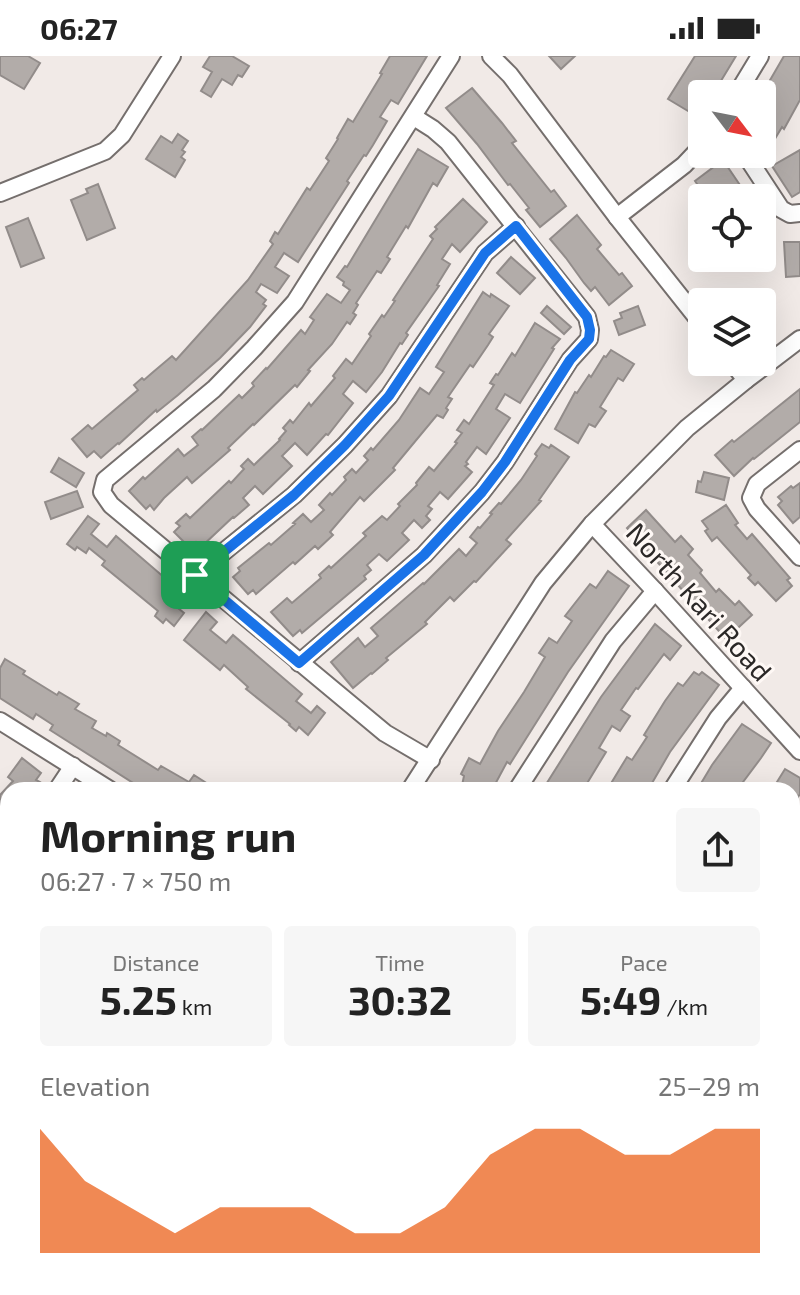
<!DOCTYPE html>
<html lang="en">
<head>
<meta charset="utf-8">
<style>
  :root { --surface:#fff; --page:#f6f6f6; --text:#222; --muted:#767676; --accent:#ea580c }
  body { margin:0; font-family:"Exo 2",sans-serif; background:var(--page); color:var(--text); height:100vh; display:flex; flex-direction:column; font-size:30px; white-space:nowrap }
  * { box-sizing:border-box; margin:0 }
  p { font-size:26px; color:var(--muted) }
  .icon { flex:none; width:44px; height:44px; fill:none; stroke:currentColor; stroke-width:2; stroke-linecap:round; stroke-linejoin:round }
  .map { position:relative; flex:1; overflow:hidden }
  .details { position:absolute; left:0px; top:726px; width:800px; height:514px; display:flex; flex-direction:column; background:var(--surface); border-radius:24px 24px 0 0; box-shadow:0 8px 32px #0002 }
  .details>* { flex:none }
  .needle { width:52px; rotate:122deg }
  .controls { position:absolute; left:688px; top:24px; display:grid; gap:16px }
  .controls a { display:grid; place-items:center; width:88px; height:88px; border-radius:8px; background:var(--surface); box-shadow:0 8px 32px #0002; font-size:40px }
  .pin { position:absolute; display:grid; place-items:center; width:68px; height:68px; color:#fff; margin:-34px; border-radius:16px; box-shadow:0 4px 12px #0006 }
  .round { display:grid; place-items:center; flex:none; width:84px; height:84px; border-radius:8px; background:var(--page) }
  .summary { display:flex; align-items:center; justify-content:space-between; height:136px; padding:0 40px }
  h1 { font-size:44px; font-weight:700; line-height:60px }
  .stats { display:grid; grid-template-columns:repeat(3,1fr); gap:12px; height:136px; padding:8px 40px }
  .stats div { display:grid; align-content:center; border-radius:8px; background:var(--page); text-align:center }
  .stats b { font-size:40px; font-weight:700 }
  .stats small { font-size:22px; font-weight:400 }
  .stats p { font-size:22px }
  .chart { height:224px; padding:16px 40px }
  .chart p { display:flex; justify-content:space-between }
  .chart svg { width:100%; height:144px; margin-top:8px; fill:var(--accent); opacity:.7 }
  .status { display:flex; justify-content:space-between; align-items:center; height:56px; padding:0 40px; background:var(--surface); direction:ltr }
  .status svg { height:22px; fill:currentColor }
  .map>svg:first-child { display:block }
</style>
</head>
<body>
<div class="status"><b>06:27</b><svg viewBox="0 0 49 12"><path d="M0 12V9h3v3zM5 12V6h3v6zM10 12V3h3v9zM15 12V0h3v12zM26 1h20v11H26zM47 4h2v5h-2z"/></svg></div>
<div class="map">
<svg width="800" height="1239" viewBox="0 0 800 1239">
  <rect width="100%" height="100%" fill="#f1eae7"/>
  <g fill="#b2aca9" stroke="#928c8a" stroke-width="2">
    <path d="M0,0H28L40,7L24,33L0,19Z"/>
    <path d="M210,0H232L249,10L242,21L238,19L232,29L222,23L211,41L201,35L212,16L203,11Z"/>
    <path d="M390,0H427L398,48L391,44L389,47L380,61L387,65L373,89L366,100L364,99L347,125L349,127L298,206L284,197L275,211L289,220L277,237L261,228L256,236L266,244L263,248L266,250L250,271L220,302L178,339L157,356L156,354L119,388L118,387L101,402L94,395L87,401L72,383L88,369L92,373L138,334L134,329L142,322L144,324L152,317L172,300L176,304L248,224L273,188L270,185L275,176L278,178L307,132L310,134L329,105L326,102L338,83L337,82L348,63L353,66L382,18L380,17Z"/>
    <path d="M549,0H575L561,13Z"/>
    <path d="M695,0H736L713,38H702V55L698,61L668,43Z"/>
    <path d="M784,0H800V44L784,73L782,71L773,86L762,79V38Z"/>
    <path d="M472,32L502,67L516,85L512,87L551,136L554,134L566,150L540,171L526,154L529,152L510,128L508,129L477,88L446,52Z"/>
    <path d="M178,78L188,85L182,94L185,96L181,101L185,104L175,121L146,103L161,80L172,87Z"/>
    <path d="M418,93L448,111L437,130L433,127L408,172L406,170L387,201L390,203L381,217L377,215L356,247L358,249L353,257L356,259L350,268L347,266L332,288L308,314L310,315L297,331L295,329L254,369L253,368L228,392L230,394L192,427L187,421L164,442L154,454L150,449L146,453L129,435L143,421L145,423L178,393L184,400L198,389L192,381L201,373L202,374L239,339L242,342L254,330L252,327L266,312L267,313L301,274L305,278L314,264L310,261L327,238L341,247L350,234L343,229L344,226L337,221L345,210L347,211Z"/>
    <path d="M800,94V136L792,141L772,110Z"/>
    <path d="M723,104L746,138L740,142H707L695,125Z"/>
    <path d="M98,128L115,172L87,184L71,144L88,137L86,133Z"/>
    <path d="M463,143L487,166L460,196L452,188L442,203L450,208L437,229L439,230L406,277L408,279L402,288L400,287L382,316L366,336L353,325L343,338L353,347L328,379L326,378L307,399L295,387L282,400L292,410L263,438L255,430L243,442L249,449L234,462L233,461L201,491L196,486L190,492L174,476L180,470L176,467L186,458L190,462L229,425L231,427L244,413L241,410L248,403L254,409L280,384L279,383L286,375L283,372L290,364L293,367L309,347L311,350L335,322L333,320L346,303L352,308L371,280L369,278L382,259L384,261L395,245L393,244L433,183L430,180L437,173L435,171Z"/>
    <path d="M577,159L601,189L597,193L619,219L622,217L632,230L609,249L595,231L591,235L584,227L566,202L550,183Z"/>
    <path d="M28,162L44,202L21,211L6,171Z"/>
    <path d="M784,186H800V220L786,221Z"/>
    <path d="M511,201L535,222L520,238L497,217Z"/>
    <path d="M483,236L490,241L491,238L509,250L489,278L493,281L488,289L473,311L470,309L448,341L452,343L446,352L448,354L443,362L437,359L393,412L395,414L364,445L360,441L330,476L333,479L318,493L315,490L295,508L293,506L256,538L253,534L248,538L233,521L240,515L238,512L269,487L271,489L295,468L293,467L303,458L311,466L324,454L319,449L330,437L332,439L346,424L344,421L352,413L356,417L368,404L364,400L371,392L373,394L399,364L420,332L429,338L444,316L436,311Z"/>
    <path d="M547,250L571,271L564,278L541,257Z"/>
    <path d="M638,250L645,269L619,279L614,265L622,262L620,257Z"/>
    <path d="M535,267L560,283L552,292L554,293L547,304L520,347L505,338L496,353L510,362L486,398L477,391L466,406L468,408L465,410L472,416L448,443L440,436L428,450L432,453L426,460L430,464L422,472L414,464L402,477L409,484L387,505L379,498L367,509L371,514L364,520L366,523L302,577L300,574L293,580L271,556L287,542L292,547L321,522L319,519L329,510L331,512L366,480L363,477L371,470L382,460L387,464L400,450L398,448L417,429L416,427L429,411L434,415L457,387L455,386L462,377L457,374L464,364L469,368L494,329L490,327L496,318L498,319L512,297L515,300Z"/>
    <path d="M611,294L634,308L623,325L618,322L600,351L606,355L595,371L589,368L578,387L555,373L575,336L577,337L589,319L591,321L604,300L606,301Z"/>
    <path d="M800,333V366L754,403L753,402L734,420L715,399L732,384L734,386Z"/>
    <path d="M542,388L549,392L551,389L569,401L539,444L541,445L506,484L511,488L476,526L474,525L454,545L450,541L425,566L427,568L386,602L388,604L372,618L371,617L353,632L331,606L358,582L365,591L378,580L371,572L423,527L424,528L459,493L466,500L477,487L470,481L478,471L480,472L492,458L490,457L499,447L501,448L521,424L537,400L535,398Z"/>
    <path d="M59,402L84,417L76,431L51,416Z"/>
    <path d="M704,416L729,422L724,444L696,436L698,425L701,426Z"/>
    <path d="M800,427V461L793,467L778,449L782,445L778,441L791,430L793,432Z"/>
    <path d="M77,435L83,451L51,463L45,446Z"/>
    <path d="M726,449L738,467L735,469L747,483L752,478L790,522L787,524L792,530L776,545L758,526L755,529L748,522L751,519L717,481L712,485L705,475L708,473L702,465Z"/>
    <path d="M646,454L675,486L681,480L693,493L688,499L702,514L700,517L716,536L719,533L735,549L739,545L752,559L726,583L627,472Z"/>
    <path d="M88,460L99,468L91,478L107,491L116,480L187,541L178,552L184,557L174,570L166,563L163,567L155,560L158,555L102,509L105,505L89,492L86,497L77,491L75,494L67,488Z"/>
    <path d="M608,515L629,530L568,616L510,708L507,706L492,734H461L464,720L461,718L469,702L480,708L498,675L524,636L545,601L539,597L549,582L557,587L572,565L565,560L590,528L596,532Z"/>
    <path d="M206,556L217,566L210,574L226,587L233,579L302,638L296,645L311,657L317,650L325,657L308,679L299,671L296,675L289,669L290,668L246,633L248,631L224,609L220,614L184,584Z"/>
    <path d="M655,568L681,590L670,604L664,598L638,633L636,632L621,654L630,660L620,675L612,670L599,692L606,696L583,734H551L545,730L601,641Z"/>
    <path d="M5,603L25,615L23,618L57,639L59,636L79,648L75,653L96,665L92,672L106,680L107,677L120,685L118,689L158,714L161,710L189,726L194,719L208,728L204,734H147L138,730L50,674L53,669L36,658L33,663L0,642V612Z"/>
    <path d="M694,616L699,619L702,616L719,629L670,696L648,734H607L627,701L632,704L647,681L644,679L665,645L678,627L683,630Z"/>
    <path d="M742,668L771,687L761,702L737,734H697L712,709Z"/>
    <path d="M22,702L41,717L36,724L40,726L34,734H8V763L0,772V739L13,725L8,721Z"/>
    <path d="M785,713L800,722V738L792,750V734H772Z"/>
    <path d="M800,815V864L792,877V828Z"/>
    <path d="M8,831V861L0,852V840Z"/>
    <path d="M8,912V953L0,942V917Z"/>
    <path d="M792,936L800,941V962L792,957Z"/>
    <path d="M800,998V1029L792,1041V1010Z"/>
    <path d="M8,1002V1031L0,1037V1007Z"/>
    <path d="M792,1148L800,1149V1194H792Z"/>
    <path d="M8,1175V1216L0,1203V1194L4,1191L0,1185V1180Z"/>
  </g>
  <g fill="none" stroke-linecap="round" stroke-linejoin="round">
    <g stroke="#756f6d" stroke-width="20">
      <g id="minor">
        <path d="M491,0L510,19L617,161L702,268"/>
        <path d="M737,38L760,0"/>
        <path d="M745,98L781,153L790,158L800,157"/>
        <path d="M0,137L105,95L122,79L172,0"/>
        <path d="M617,161L684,109L702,90"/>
        <path d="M732,306L746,324"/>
        <path d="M800,394L757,428L751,442L757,453L800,501"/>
        <path d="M592,468L655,535L800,695"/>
        <path d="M195,519L294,439L345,389L389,340L485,197L516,170"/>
        <path d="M299,607L424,499L482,436L505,406L570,304L589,283L590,274L587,261L448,86L433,73L414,61"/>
        <path d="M0,665L110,734"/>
        <path d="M431,704L385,677L111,449L102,436L105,424L214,333L254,292L295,246L451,0"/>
        <path d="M57,734L73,710"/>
        <path d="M410,734L543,527L592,468L687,372L746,324L800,283"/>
        <path d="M517,734L613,585L655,535"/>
        <path d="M672,734L718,662L743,632"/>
        <path d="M792,791L800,779"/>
        <path d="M0,798L8,791"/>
        <path d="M792,975L800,980"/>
        <path d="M0,979L8,974"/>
        <path d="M0,1086L8,1098"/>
        <path d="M0,1137L8,1132"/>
        <path d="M671,1232L679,1239"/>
        <path d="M9,1239L17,1232"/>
        <path d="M241,1239L251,1232"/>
        <path d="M448,1239L455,1232"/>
        <path d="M630,1239L637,1232"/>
      </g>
    </g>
    <use href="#minor" stroke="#fff" stroke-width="16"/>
  </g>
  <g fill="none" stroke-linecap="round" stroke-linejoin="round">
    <g stroke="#fff" stroke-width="16">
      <path id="route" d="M516,170L587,261L590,274L589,283L570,304L505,406L482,436L424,499L299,607L195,519L294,439L345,389L389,340L485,197Z"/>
    </g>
    <use href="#route" stroke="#1a73e8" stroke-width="10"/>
  </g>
  <g text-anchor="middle" stroke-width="6" stroke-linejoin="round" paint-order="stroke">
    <g font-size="28" fill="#2b2827" stroke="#fef8f5">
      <text transform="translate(699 546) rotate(48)" y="10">North Kari Road</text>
    </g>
  </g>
</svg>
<div class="controls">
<a><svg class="needle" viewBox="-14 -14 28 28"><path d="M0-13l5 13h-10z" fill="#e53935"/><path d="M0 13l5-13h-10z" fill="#767676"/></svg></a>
<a><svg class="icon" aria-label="locate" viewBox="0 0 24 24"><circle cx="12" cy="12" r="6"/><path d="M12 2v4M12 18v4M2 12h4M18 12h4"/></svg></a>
<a><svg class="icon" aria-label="layers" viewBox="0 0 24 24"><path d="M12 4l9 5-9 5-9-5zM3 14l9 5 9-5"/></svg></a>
</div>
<div class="pin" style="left:195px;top:519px;background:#1e9e55"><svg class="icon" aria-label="arrive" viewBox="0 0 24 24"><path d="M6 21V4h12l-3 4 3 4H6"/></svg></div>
<section class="details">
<div class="summary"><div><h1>Morning run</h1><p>06:27 · 7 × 750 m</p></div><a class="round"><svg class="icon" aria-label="share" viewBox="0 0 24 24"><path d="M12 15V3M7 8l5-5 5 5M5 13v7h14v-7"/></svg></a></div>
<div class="stats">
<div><p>Distance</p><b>5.25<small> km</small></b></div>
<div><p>Time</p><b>30:32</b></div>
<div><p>Pace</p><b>5:49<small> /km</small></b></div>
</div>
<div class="chart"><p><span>Elevation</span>25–29 m</p>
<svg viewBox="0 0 160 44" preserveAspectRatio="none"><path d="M0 44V6L10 22L20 30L30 38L40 30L50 30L60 30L70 38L80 38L90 30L100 14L110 6L120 6L130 14L140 14L150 6L160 6V44z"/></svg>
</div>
</section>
</div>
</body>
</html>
